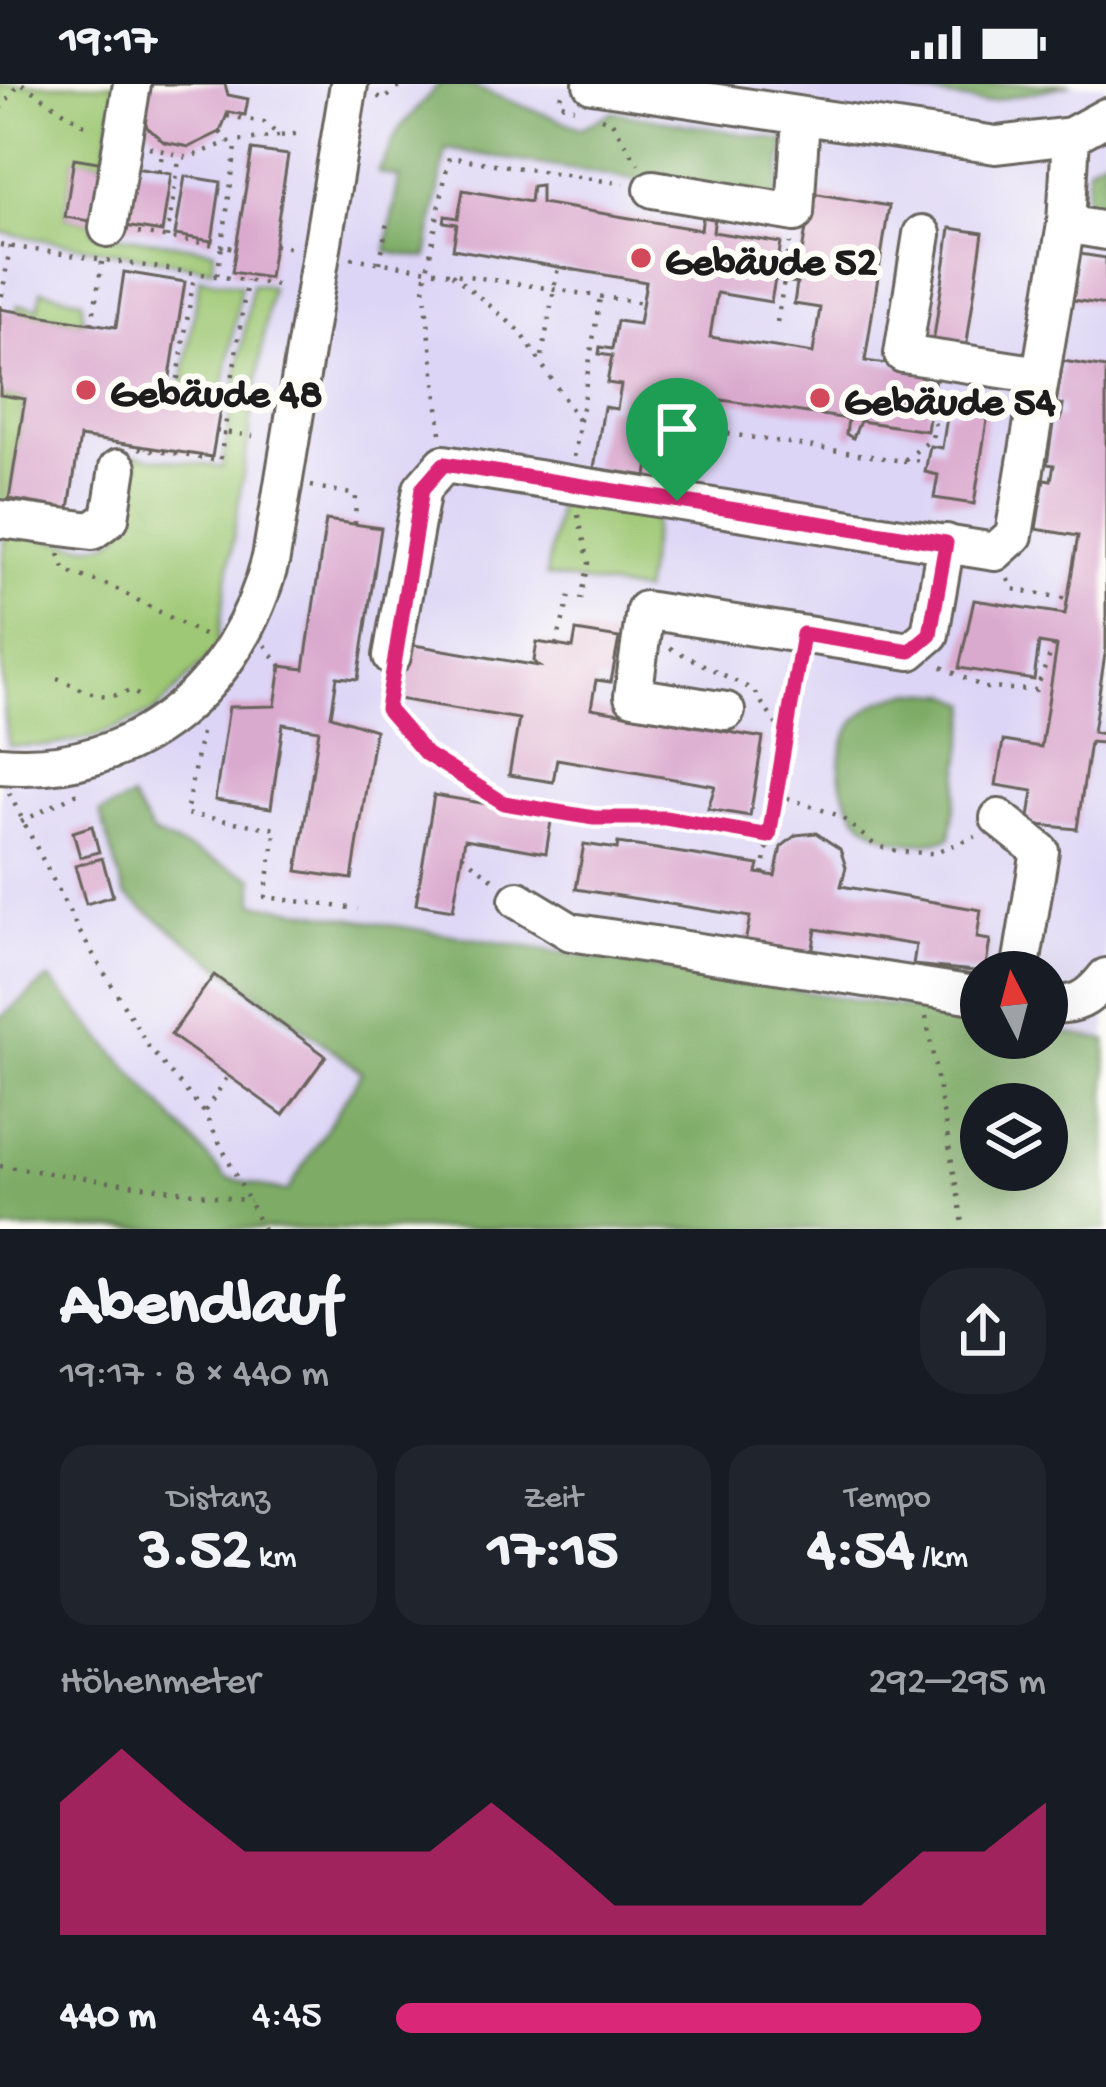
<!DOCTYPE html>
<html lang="de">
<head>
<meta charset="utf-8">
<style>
  :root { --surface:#171b24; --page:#20242c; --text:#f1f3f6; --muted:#9ea1a6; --accent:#db2777 }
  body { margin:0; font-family:"Gochi Hand",sans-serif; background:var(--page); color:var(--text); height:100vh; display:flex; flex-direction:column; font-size:45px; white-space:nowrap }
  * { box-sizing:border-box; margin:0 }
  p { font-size:39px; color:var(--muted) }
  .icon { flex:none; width:66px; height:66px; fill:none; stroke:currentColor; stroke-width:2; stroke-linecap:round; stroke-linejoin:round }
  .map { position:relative; height:1145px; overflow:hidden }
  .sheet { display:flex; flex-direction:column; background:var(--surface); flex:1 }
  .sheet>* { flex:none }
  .needle { width:78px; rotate:354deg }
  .tools { position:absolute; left:960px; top:867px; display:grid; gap:24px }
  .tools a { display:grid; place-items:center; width:108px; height:108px; border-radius:50%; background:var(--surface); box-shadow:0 12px 48px #0002; font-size:60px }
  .pin { position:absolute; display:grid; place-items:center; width:102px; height:102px; color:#fff; margin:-123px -51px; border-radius:50% 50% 50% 0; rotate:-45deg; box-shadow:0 0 12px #0007 }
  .pin .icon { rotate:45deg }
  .round { display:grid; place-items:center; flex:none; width:126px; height:126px; border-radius:48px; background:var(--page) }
  .overview { display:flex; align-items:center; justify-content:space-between; height:204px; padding:0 60px }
  h1 { font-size:66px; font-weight:700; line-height:90px }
  .figures { display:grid; grid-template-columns:repeat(3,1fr); gap:18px; height:204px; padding:12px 60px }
  .figures div { display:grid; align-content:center; border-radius:30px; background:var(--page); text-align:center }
  .figures b { font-size:60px; font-weight:700 }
  .figures small { font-size:33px; font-weight:400 }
  .figures p { font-size:33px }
  .chart { height:336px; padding:24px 60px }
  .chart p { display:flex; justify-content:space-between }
  .chart svg { width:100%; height:216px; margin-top:12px; fill:var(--accent); opacity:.7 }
  ul { padding:0 60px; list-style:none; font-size:39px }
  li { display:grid; grid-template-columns:192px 144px 1fr; align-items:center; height:90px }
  li i { height:30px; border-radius:15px; background:var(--accent) }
  .status { display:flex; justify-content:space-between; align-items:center; height:84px; padding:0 60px; background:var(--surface); direction:ltr }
  .status svg { height:33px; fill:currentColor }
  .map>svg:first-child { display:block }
</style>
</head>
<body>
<div class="status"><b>19:17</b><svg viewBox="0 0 49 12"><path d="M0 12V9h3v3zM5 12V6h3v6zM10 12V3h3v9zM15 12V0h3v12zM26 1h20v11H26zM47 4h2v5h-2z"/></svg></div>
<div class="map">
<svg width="1106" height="1145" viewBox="0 0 1106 1145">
  <rect width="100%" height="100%" fill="#fdfcf7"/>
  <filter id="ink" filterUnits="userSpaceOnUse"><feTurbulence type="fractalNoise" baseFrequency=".00833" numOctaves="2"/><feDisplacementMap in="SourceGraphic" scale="24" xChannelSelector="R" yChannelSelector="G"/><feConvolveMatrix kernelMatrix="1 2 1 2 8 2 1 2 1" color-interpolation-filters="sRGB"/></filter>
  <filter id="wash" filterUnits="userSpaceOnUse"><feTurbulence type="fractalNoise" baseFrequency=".004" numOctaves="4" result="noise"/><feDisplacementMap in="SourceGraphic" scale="48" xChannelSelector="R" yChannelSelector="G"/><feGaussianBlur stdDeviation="2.7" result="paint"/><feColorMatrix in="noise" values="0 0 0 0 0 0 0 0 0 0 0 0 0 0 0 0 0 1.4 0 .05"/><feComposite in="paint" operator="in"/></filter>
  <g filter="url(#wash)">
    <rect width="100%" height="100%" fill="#f5ebd6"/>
    <path fill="#ddd5f6" d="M0,0H1106V72L1088,82L1106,130V956L1047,946V888H981V936L253,819L254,794L153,750L125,811L362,987L287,1108L226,1094L49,894L0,934Z"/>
    <g fill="#9ec875" stroke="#5d7248" stroke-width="3">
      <path d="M0,0H117L104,79L74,75L65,133L94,138L93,148L214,166L212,185L0,148Z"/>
      <path d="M200,194L241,201L222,314L181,307Z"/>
      <path d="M252,200L271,203L217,564L156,627L94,653L49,662H9C0,612 0,498 5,445C32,450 105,478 122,446C133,427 132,392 135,371L222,383Z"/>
      <path d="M41,206L82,216L83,238L16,228L18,221L39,223Z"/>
      <path d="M0,311L25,315L9,415L69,425L67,435L0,424Z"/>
      <path d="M560,407L657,423L643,508L546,492Z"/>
    </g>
    <g fill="#7eac66" stroke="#4d6441" stroke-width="3" fill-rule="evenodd">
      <path d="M439,0L471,2L581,44L613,28L785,57L775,118L446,65L427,174L386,168L399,93L378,89L399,45Z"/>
      <path d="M862,0H1072L983,19Z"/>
      <path d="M1106,72V130L1084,127L1088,82Z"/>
      <path d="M913,608L950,610L970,620L950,754C845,784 804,663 877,619C887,614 902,611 913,608Z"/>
      <path d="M131,715L153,750L254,794V819L981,936V954H1047V946L1106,956V1145H0V934L49,894L226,1094L287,1108L362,988L125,811L100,729ZM981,1020H1047V1086H981Z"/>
    </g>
    <g id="blocks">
      <g fill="#daa9ce" fill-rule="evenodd">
        <path d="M117,0H225L228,11L248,15L245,31L228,28L220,48L189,63L164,58L147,43L140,21Z"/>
        <path d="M252,66L288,71L269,194L232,188Z"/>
        <path d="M74,74L110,80L101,139L65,133Z"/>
        <path d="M135,84L171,90L162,148L125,142Z"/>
        <path d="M185,92L221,98L212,157L175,151Z"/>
        <path d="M541,101V119L701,146L703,131L715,133L713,148L781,159L777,183L799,186L812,109L889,122L865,277L936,287L927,347L860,337L853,354L846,350L848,335L688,311L686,324L677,325L676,309L660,307L647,392L594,384L604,323L617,325L621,301L607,299L612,272L599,270L600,263L612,265L617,237L639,240L646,198L453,165L457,140L444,138L445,132L458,134L463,106L530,118L532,102ZM775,195L797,199L794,220L820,224L813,269L710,253L717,209L771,218Z"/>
        <path d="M950,144L983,149L966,265L933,260Z"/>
        <path d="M1080,170L1106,174V221L1073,216Z"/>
        <path d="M124,188L185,198L168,305L222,314L212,373L80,353L69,425L9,415L25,315L0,311V225L116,243Z"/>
        <path d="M1063,277L1106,284V564L1093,648L1104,650L1102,659L1090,658L1077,745L1028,740L1033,707L996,701L1003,657L1041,663L1057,562L1039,559L1034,596L959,584L974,516L1065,530L1078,452L1036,445L1044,395L1051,396L1054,381L1047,380L1054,333L1061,335L1063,321L1056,320Z"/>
        <path d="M958,318L989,323L974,420L934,414L938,391L925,388L930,362L942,364L948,327L956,329Z"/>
        <path d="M326,436L381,444L358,595L337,593L331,632L375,646L352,795L297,787L319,646L283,640L271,724L215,716L229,623L275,622L281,582L304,585Z"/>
        <path d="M576,547L619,554L611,598L596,596L591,624L763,654L750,732L708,725L715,702L557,675L553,698L509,691L519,635L398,615L408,560L539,582L534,577L537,558L573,564Z"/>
        <path d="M434,711L552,731L546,769L465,755L453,826L416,820Z"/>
        <path d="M92,742L99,768L80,773L73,748Z"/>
        <path d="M816,749L840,765L846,783L841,802L981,826L977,854L990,856L985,888L913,881L916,861L816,845L812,870L745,859L750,833L576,805L584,760L617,765L618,759L759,781L757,789L775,792L781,763L796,751Z"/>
        <path d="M102,774L113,812L86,820L75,782Z"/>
        <path d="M214,891L326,972L283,1031L171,951Z"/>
      </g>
    </g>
  </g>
  <g filter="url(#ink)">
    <use href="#blocks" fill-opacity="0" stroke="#68645d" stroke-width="3"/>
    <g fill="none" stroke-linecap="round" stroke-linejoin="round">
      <g stroke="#68645d" stroke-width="42">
        <g id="minor">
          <path d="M592,0L996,61L1071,52L1106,33"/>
          <path d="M653,105L795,129L801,33"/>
          <path d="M1066,140L1106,147"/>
          <path d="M108,144L132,0"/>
          <path d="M922,150L903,270L1041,291"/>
          <path d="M0,435L92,447L110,434L118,384"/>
          <path d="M392,572L422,405L444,380L995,468L1014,451L1066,140L1071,52"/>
          <path d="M726,627L633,612L645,526L910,567L930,550L946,459"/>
          <path d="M0,681C137,693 239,601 271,474L349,0"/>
          <path d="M999,734L1040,767L1020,888"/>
          <path d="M518,816L571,848L981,912"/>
          <path d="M1047,920C1075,923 1089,915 1106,893"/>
        </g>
      </g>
      <g stroke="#68645d" stroke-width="4.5" stroke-dasharray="3 9" stroke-linecap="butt">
        <path d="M22,0L92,46"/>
        <path d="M561,10L559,19L574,24"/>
        <path d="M378,12L383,16L404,0"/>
        <path d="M0,25L19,0"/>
        <path d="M227,32L264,38L279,52L303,49"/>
        <path d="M601,34L612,38L638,80"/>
        <path d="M220,48L228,58"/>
        <path d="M149,63L188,74L228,58L279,52"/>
        <path d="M159,88L162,70"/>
        <path d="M138,149L222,162L237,56"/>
        <path d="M167,154L179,76"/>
        <path d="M0,161L279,201"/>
        <path d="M274,161L293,164"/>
        <path d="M351,174L643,219"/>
        <path d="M380,179L387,138"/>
        <path d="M786,184L790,159"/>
        <path d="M452,190L520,247L580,339"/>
        <path d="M217,191L222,162L236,164"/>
        <path d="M0,224L10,162"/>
        <path d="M777,238L784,197"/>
        <path d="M92,240L103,172"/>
        <path d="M542,272L558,183"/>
        <path d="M176,307L194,192"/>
        <path d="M216,347L253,352"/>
        <path d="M441,349L424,202L449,73L624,100"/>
        <path d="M139,364L220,377L247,196"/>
        <path d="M574,373L600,213"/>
        <path d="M903,377L927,376"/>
        <path d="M682,391L692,344L903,377L932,355L940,306"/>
        <path d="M311,402L356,411L355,440"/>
        <path d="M578,431L589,479L581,515"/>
        <path d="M59,470L65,487L111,502L207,553"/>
        <path d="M1008,495L1013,505L1068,515"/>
        <path d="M265,561L281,582"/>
        <path d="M556,561L570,511"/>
        <path d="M670,564L753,606L785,653"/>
        <path d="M942,583L985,604L1036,606L1054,561"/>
        <path d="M57,594C81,605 105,620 131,606L145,616"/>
        <path d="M389,601L387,625L426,671L504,719L594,734H666L769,751"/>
        <path d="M201,649L186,730L276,745L265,813L358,825"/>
        <path d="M9,709L78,845L150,965L204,1028L263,1145"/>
        <path d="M776,710L840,732L876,762L902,768L932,769L976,753"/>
        <path d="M21,738L85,705"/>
        <path d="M462,771L495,797"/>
        <path d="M763,790L798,579"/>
        <path d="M926,933L964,1145"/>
        <path d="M205,1027L228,992"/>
        <path d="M0,1082L250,1117"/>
      </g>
      <use href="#minor" stroke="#fff" stroke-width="36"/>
    </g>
  </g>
  <g fill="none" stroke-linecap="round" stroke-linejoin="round" filter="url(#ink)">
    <g stroke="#fff" stroke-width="24">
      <path id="route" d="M444,380L946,459L930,550L910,567L803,550L769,752L665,734H594L504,719L426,670L387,625L422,405Z"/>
    </g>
    <use href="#route" stroke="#db2777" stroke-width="15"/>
  </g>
  <g fill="#d1495b" stroke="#fdfcf7" stroke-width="4.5">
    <circle cx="641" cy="174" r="12"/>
    <circle cx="86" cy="306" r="12"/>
    <circle cx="820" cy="314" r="12"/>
  </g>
  <g text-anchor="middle" stroke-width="12" stroke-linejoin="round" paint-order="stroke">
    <g font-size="42" font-weight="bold" fill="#1c1c1c" stroke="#fdfcf7" text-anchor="start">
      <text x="665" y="189">Gebäude 52</text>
      <text x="110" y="321">Gebäude 48</text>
      <text x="844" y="329">Gebäude 54</text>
    </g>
  </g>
</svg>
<div class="tools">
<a><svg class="needle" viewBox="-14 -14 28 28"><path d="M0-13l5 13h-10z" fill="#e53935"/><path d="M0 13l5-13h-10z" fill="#9ea1a6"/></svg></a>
<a><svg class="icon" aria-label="layers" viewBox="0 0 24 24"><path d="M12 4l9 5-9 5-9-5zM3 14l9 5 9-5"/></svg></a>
</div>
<div class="pin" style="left:677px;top:417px;background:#1e9e55"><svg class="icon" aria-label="arrive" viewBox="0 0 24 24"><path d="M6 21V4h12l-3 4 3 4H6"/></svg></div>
</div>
<section class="sheet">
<div class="overview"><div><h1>Abendlauf</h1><p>19:17 · 8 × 440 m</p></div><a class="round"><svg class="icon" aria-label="share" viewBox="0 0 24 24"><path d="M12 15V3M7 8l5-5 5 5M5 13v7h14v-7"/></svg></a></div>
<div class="figures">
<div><p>Distanz</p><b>3.52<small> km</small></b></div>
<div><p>Zeit</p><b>17:15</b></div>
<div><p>Tempo</p><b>4:54<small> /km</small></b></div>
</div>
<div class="chart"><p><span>Höhenmeter</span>292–295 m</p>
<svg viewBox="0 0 160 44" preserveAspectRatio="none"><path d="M0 44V17L10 6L20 17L30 27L40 27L50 27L60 27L70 17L80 27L90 38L100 38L110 38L120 38L130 38L140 27L150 27L160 17V44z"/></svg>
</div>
<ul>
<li><b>440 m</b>4:45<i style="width:90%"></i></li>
</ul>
</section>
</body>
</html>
